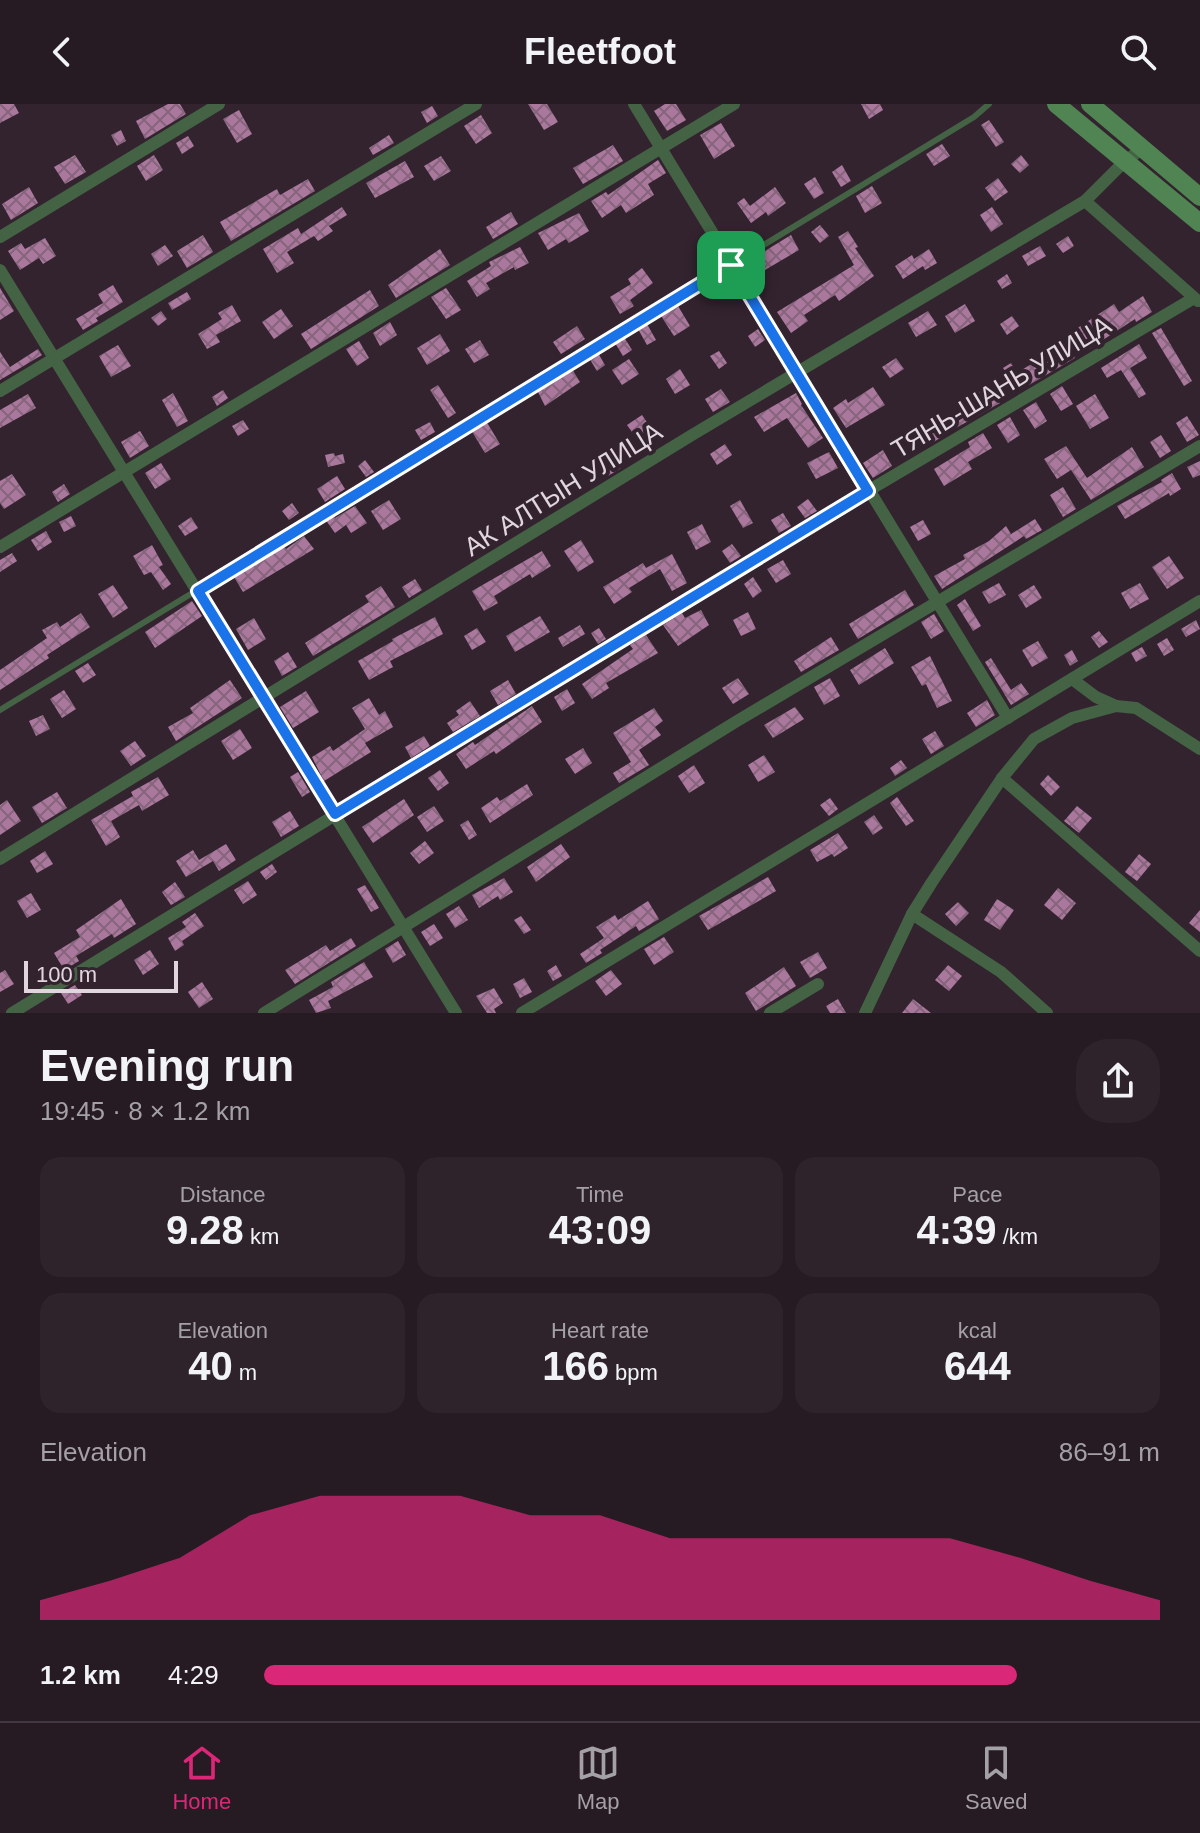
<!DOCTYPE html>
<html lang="en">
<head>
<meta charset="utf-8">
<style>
  :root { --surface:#261a23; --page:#2e232b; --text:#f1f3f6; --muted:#a4a1a6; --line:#423841; --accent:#db2777 }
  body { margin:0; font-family:Arial,sans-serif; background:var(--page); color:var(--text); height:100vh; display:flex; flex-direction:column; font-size:30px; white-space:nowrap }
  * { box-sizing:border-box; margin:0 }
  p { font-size:26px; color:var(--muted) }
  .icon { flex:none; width:44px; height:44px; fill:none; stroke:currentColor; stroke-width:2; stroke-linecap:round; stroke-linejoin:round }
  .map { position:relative; height:909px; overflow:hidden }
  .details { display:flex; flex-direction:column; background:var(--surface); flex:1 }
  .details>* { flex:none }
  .scale { position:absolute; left:24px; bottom:20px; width:154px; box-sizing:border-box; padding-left:8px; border:4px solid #e1d6de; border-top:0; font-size:22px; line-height:28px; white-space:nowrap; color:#e1d6de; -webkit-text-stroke:6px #33232f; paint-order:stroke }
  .pin { position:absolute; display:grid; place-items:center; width:68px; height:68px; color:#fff; margin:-34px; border-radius:16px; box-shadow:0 4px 12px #0006 }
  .round { display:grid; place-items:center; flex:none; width:84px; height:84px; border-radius:32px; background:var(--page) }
  .head { display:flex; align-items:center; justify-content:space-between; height:136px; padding:0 40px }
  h1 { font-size:44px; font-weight:700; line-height:60px }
  .figures { display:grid; grid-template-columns:repeat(3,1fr); gap:12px; height:136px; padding:8px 40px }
  .figures div { display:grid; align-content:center; border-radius:20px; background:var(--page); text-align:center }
  .figures b { font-size:40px; font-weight:700 }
  .figures small { font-size:22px; font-weight:400 }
  .figures p { font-size:22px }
  .chart { height:224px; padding:16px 40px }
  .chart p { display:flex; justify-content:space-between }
  .chart svg { width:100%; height:144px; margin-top:8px; fill:var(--accent); opacity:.7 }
  ul { padding:0 40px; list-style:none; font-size:26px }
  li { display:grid; grid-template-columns:128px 96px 1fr; align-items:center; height:60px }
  li i { height:20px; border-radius:10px; background:var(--accent) }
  header { display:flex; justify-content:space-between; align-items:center; height:104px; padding:0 40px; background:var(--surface); font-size:36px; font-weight:700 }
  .dock { display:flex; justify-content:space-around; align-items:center; height:112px; border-top:2px solid var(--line); background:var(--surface); font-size:22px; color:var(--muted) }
  .dock a { display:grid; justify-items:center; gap:4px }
  .dock .on { color:var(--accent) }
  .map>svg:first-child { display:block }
</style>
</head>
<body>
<header><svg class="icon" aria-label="back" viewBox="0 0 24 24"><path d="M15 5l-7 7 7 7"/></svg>Fleetfoot<svg class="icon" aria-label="search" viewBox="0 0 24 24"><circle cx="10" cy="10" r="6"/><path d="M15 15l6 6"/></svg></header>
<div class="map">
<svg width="1200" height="909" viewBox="0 0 1200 909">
  <defs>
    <pattern id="building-cross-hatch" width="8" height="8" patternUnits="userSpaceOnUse" patternTransform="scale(2)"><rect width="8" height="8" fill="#aa789c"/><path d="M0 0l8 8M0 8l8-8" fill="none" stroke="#86647d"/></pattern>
  </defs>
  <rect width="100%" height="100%" fill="#33232f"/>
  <g fill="url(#building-cross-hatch)">
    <path d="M0,0H14L19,9L0,19Z"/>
    <path d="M168,0H180L186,10L145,35L136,17Z"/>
    <path d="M528,0H547L558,18L544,26Z"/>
    <path d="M665,0H676L686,16L667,27L654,7Z"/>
    <path d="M861,0H880L883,6L869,15Z"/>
    <path d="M432,2L438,12L427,19L421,8Z"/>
    <path d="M239,6L252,30L237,39L223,15Z"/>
    <path d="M481,11L492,29L476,40L464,22Z"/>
    <path d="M989,16L1004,38L996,43L981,21Z"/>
    <path d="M721,19L735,42L714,55L700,31Z"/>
    <path d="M121,26L126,37L117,42L111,31Z"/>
    <path d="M389,31L394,39L373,51L369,44Z"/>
    <path d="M188,32L194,42L182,50L176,39Z"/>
    <path d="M942,40L950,52L934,62L926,50Z"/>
    <path d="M613,41L623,57L583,80L573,64Z"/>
    <path d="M75,51L86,68L65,80L54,63Z"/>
    <path d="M154,51L163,66L146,77L137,62Z"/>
    <path d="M1021,51L1029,61L1020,69L1011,60Z"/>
    <path d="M441,52L451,67L434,77L424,62Z"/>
    <path d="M658,56L666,69L648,80L654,91L626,109L621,101L602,114L591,97L606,88L608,91Z"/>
    <path d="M405,57L414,73L375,94L366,79Z"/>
    <path d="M842,61L851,77L841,83L832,68Z"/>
    <path d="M815,73L824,89L814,95L804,80Z"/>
    <path d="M998,74L1008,88L995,97L985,84Z"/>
    <path d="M308,75L315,87L231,137L220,118L277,85L280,91Z"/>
    <path d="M872,82L882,99L865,109L856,92Z"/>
    <path d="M29,83L38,99L11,116L2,100Z"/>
    <path d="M775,83L786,99L768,112L766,108L751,119L737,99L744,94L750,102Z"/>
    <path d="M342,103L347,111L329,122L333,127L318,137L314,132L287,148L294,159L277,169L263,145L298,124L301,130Z"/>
    <path d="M992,103L1003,120L991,128L980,111Z"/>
    <path d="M511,108L518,120L493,135L486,123Z"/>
    <path d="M579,109L589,127L569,139L566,135L548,146L538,129Z"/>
    <path d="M820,121L829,132L820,139L811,128Z"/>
    <path d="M848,127L858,143L855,144L874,172L839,197L835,191L804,211L808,217L791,229L777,208L854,161L838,133Z"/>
    <path d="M203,131L213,148L187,164L177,147Z"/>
    <path d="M791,131L799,146L753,173L745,159Z"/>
    <path d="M1068,132L1074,142L1063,149L1056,140Z"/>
    <path d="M45,134L56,152L43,160L39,154L20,166L8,147L21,139L25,145Z"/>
    <path d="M165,141L173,152L158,162L151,150Z"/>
    <path d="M1040,142L1046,152L1028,162L1022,152Z"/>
    <path d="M520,143L529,159L515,166L514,163L486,179L490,185L477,193L467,177L491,162L489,158Z"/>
    <path d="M440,145L450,161L396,194L388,181Z"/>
    <path d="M929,145L937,159L925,166L923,162L903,175L895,162L912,151L914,155Z"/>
    <path d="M642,164L653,179L630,196L634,202L620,210L610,193L631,180L628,175Z"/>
    <path d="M1007,170L1012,179L1002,185L997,177Z"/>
    <path d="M113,181L123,198L96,214L98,217L83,226L76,215L103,199L98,190Z"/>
    <path d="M0,184L14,207L0,216Z"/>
    <path d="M446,184L461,206L446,215L431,193Z"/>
    <path d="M370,186L379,202L311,245L301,230Z"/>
    <path d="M187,188L191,195L172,206L168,199Z"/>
    <path d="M1143,192L1152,208L1136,218L1135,215L1089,245L1076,225L1114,200L1119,208Z"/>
    <path d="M965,200L975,217L955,229L945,212Z"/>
    <path d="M232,201L241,217L216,231L220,238L207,245L198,230L222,215L218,209Z"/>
    <path d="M678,202L690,222L674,232L661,212Z"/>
    <path d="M281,205L293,222L274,235L262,218Z"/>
    <path d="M161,207L167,215L158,222L151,214Z"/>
    <path d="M928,207L937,221L916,233L908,219Z"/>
    <path d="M1012,212L1019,222L1007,231L1000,220Z"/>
    <path d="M390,218L397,231L380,242L373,229Z"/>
    <path d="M647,220L656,236L647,241L638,225Z"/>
    <path d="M577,222L585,235L561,250L553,238Z"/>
    <path d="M1161,224L1192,277L1184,282L1152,229Z"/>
    <path d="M758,225L765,236L755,243L748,232Z"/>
    <path d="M440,230L450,247L427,261L417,244Z"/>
    <path d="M624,233L632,246L623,252L615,239Z"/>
    <path d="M480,236L489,251L474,259L465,245Z"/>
    <path d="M359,237L369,254L357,262L346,245Z"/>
    <path d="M1066,238L1075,254L1029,281L1026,275L1015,282L1003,264L1011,259L1017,269Z"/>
    <path d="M1139,240L1147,254L1130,264L1146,290L1139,294L1121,266L1107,274L1101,264Z"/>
    <path d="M118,241L131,262L111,273L99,252Z"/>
    <path d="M38,245L42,251L0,276V248L10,263Z"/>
    <path d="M719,247L727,259L719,265L710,252Z"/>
    <path d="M598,249L605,261L597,267L589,254Z"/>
    <path d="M896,254L904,265L890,274L882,263Z"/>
    <path d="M629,255L639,270L622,281L612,266Z"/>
    <path d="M572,265L580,278L545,302L537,286Z"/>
    <path d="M680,265L690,281L675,290L666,275Z"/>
    <path d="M438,281L456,309L448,314L430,286Z"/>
    <path d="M988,282L1000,299L956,324L951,315L974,302L969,295Z"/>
    <path d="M1062,282L1073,300L1061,307L1050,290Z"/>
    <path d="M873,283L885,301L846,324L833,304L846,295L848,299Z"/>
    <path d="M721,285L730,298L713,308L705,295Z"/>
    <path d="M223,286L228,294L217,302L212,293Z"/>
    <path d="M173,289L188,317L177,323L162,296Z"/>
    <path d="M796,289L802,300L801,301L823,334L808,344L787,314L764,328L754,313Z"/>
    <path d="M28,290L36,304L0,324V306Z"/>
    <path d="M1095,290L1109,314L1090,325L1076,302Z"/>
    <path d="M1036,298L1047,317L1035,325L1023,306Z"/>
    <path d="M642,311L651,324L636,334L627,321Z"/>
    <path d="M1187,312L1199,331L1187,338L1176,319Z"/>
    <path d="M1010,313L1020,331L1008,339L997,321Z"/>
    <path d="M243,316L249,325L238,332L232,322Z"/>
    <path d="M486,317L500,340L485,349L471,326Z"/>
    <path d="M430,318L435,328L421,336L415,326Z"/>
    <path d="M935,320L942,333L930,340L922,327Z"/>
    <path d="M140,327L149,342L130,354L121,338Z"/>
    <path d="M983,329L992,344L968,358L972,365L944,382L934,365L970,343L968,338Z"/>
    <path d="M1161,331L1171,347L1160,354L1150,338Z"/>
    <path d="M725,340L732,351L717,361L710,350Z"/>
    <path d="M1066,342L1087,374L1132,343L1144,363L1091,396L1071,366L1057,375L1044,355Z"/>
    <path d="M883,346L892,362L873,374L863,359Z"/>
    <path d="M829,348L838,364L816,375L807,359Z"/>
    <path d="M334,349L335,352L343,350L345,359L328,363L325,351Z"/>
    <path d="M615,353L621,364L608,372L601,361Z"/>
    <path d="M365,356L374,368L366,373L358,362Z"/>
    <path d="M1200,357V371L1193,374L1187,363Z"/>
    <path d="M161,359L171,375L155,385L145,369Z"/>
    <path d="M1172,369L1181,385L1170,392L1169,389L1125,415L1117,402L1162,378L1161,376Z"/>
    <path d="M12,370L26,391L4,405L0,399V377Z"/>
    <path d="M337,372L345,385L325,398L317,385Z"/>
    <path d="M64,380L70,390L58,398L52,388Z"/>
    <path d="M1063,383L1076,405L1063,413L1050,391Z"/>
    <path d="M808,395L817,407L805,414L797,403Z"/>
    <path d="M389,396L401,415L383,426L371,407Z"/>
    <path d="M740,396L753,419L743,424L730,402Z"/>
    <path d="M292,399L299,409L289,416L282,407Z"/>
    <path d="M355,402L367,419L351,429L346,421L335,429L325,415L333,411L335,414Z"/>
    <path d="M783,409L791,422L779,429L771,416Z"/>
    <path d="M71,412L76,422L64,428L59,418Z"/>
    <path d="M191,413L198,424L185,432L178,422Z"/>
    <path d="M1035,415L1042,426L1026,435L1024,432L942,485L934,472L965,455L963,451L989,437L1006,422L1011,430Z"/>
    <path d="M923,416L931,430L918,437L910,423Z"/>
    <path d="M702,420L711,438L696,446L687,428Z"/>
    <path d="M46,427L52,438L38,447L31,436Z"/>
    <path d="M304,432L314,445L243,488L234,473L283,441L286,445Z"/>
    <path d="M581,436L594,458L578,468L564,447Z"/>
    <path d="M732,440L741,452L730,459L722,447Z"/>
    <path d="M152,441L163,461L159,463L171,480L163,486L151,468L144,471L133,452Z"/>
    <path d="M542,447L551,462L532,474L530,470L494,492L498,499L484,507L472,487Z"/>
    <path d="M12,449L17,457L0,468V456Z"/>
    <path d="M672,450L687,479L672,487L660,465L629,484L632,488L614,500L603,483L643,459L646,464Z"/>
    <path d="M1169,452L1184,474L1167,485L1152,463Z"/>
    <path d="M783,456L791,470L776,479L767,465Z"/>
    <path d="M753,473L762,487L753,494L744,480Z"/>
    <path d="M415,475L422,486L409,494L402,483Z"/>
    <path d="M999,479L1006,491L989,500L982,488Z"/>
    <path d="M1140,479L1149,495L1130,505L1121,489Z"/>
    <path d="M113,481L128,504L113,514L98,490Z"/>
    <path d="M1034,481L1042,494L1026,504L1018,491Z"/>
    <path d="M381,482L395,503L313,552L305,539L369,498L365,492Z"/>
    <path d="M905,486L914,501L858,535L849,520Z"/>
    <path d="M965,495L981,522L973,527L957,501Z"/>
    <path d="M192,497L202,512L155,544L145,528Z"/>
    <path d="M701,506L709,521L678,542L663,521L682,509L685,514Z"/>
    <path d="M748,508L756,525L741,532L733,516Z"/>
    <path d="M81,509L90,523L47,551L49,554L0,586V566L47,534L42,526L57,518L60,523Z"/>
    <path d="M934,510L944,527L931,535L921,518Z"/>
    <path d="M540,512L550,528L515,548L506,532Z"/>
    <path d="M435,513L443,530L390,557L393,563L369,576L358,557L393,537L392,535Z"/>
    <path d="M254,514L266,535L248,546L236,525Z"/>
    <path d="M1196,516L1200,525L1186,533L1181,525Z"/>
    <path d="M580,521L585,530L563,543L558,534Z"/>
    <path d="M477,524L486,538L472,546L464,532Z"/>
    <path d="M599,524L606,535L598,540L591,529Z"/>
    <path d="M1099,527L1108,538L1099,544L1091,533Z"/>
    <path d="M646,531L658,549L606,579L609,584L592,595L582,580L633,545L630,541Z"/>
    <path d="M831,533L839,546L801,568L794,557Z"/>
    <path d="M1167,534L1174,546L1164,552L1157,540Z"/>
    <path d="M1038,537L1048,554L1032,563L1022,546Z"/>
    <path d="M1142,543L1147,552L1136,558L1131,549Z"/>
    <path d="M885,544L894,559L859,581L850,566Z"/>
    <path d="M1072,546L1078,557L1070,562L1064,551Z"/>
    <path d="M288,548L297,563L282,572L274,557Z"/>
    <path d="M930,552L952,597L937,604L926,580L922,582L911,563Z"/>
    <path d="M991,554L1011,586L1021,579L1029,590L1011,601L985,558Z"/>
    <path d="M88,559L96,571L83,579L75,567Z"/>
    <path d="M738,574L749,590L733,600L722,584Z"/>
    <path d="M830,574L840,592L824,601L814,583Z"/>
    <path d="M230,576L242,594L176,637L168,623L193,609L190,604Z"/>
    <path d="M508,576L516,590L498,601L490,587Z"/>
    <path d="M567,585L575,599L562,607L554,593Z"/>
    <path d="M64,586L76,605L62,614L50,595Z"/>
    <path d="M306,587L319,608L293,624L280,603Z"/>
    <path d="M369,594L379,611L385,607L393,623L365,639L371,648L324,677L312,653L330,642L333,647L365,625L352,604Z"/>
    <path d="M987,596L995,611L976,623L967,609Z"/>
    <path d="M470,597L480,612L453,628L447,619L459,611L456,607Z"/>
    <path d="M532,602L542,618L496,650L494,647L466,665L456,650L473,638L475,641Z"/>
    <path d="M795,603L804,615L773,634L764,621Z"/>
    <path d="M654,604L663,617L655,623L661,631L639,646L649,661L619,679L613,669L631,658L613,629Z"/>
    <path d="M43,611L50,625L36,632L29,617Z"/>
    <path d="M240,625L252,644L233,656L221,637Z"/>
    <path d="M935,627L944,642L931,650L922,635Z"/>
    <path d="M424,632L430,642L411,654L405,643Z"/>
    <path d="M135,637L146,652L131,662L120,647Z"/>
    <path d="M583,644L592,659L575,670L565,655Z"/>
    <path d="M764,651L775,668L758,678L748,661Z"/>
    <path d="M901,656L907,664L895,672L890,664Z"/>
    <path d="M694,661L705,679L689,689L678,672Z"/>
    <path d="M440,666L449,679L438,687L428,674Z"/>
    <path d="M298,668L310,688L302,693L290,673Z"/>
    <path d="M1048,671L1060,683L1051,692L1040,680Z"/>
    <path d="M158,673L169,691L142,707L139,701L111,717L120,733L106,742L91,716L133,692L131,688Z"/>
    <path d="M527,680L533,691L490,719L481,704L497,693L500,697Z"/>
    <path d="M57,688L67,704L42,719L32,703Z"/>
    <path d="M897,693L914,717L906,722L890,699Z"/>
    <path d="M830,694L838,705L829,712L820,701Z"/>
    <path d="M404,695L414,711L373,739L362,723Z"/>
    <path d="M7,696L21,717L0,731V701Z"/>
    <path d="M434,702L444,717L427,728L417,713Z"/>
    <path d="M1077,702L1092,714L1079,729L1064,717Z"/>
    <path d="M290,707L299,722L281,733L272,718Z"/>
    <path d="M874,711L883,724L873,731L864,718Z"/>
    <path d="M468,716L477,731L469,736L460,721Z"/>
    <path d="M838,729L848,744L834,753L832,750L817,758L810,746Z"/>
    <path d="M425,737L434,749L419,760L410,749Z"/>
    <path d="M226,740L236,756L219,767L213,757L186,773L176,757L193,746L199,756Z"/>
    <path d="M561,740L570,753L536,778L527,763Z"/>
    <path d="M45,747L53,760L37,769L30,757Z"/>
    <path d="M1139,750L1151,760L1137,777L1125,768Z"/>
    <path d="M272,760L277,768L266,776L260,768Z"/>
    <path d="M768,773L776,787L708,826L699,812Z"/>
    <path d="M504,774L513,788L500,796L498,792L479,804L472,791Z"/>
    <path d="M248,777L257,791L243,800L234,786Z"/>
    <path d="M175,778L185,793L171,801L162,788Z"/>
    <path d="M365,781L379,804L371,808L357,785Z"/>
    <path d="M1058,784L1076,799L1062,816L1044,801Z"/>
    <path d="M31,789L41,806L27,814L17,797Z"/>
    <path d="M121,795L136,820L114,834L112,830L76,852L79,857L64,866L54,849L80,833L76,826Z"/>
    <path d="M997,795L1014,806L1000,826L984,816Z"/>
    <path d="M648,797L659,815L639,827L636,822L600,846L602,849L586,859L580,850L604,834L596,823L615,811L618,816Z"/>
    <path d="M958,798L969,809L956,822L945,810Z"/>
    <path d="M459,802L468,816L455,824L446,810Z"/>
    <path d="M1200,806V828L1189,819Z"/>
    <path d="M195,809L204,822L182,837L184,841L175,847L168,834L186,823L182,818Z"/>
    <path d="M521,812L531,826L524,830L514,816Z"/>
    <path d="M434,820L443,834L430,842L421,828Z"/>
    <path d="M664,833L674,848L654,861L644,845Z"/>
    <path d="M351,834L356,842L295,880L285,866L326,841L330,847Z"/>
    <path d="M398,837L406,851L393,859L385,845Z"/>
    <path d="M150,846L159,860L143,871L134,856Z"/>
    <path d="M818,848L827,864L810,874L800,858Z"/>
    <path d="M364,858L373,873L328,897L331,904L316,909L309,896L333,883L331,878Z"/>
    <path d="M556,861L562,872L553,877L547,867Z"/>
    <path d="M948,861L962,872L949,887L935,876Z"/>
    <path d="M784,863L796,882L756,907L745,889Z"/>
    <path d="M5,866L14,880L0,888V869Z"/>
    <path d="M611,866L622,880L606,892L595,877Z"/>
    <path d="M524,874L532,888L520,894L513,880Z"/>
    <path d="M202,878L213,895L199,904L188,888Z"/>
    <path d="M75,881L82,891L68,900L61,889Z"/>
    <path d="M494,884L503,899L494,905L496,909H487L476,892Z"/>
    <path d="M838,895L846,909H830L826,902Z"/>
    <path d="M913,895L931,909H902Z"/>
  </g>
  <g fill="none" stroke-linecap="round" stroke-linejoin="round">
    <path stroke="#436344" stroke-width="6" d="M0,606L974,13L989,0"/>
    <g stroke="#436344" stroke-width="12">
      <path d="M634,0L1008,614"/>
      <path d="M1085,97L1198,197"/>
      <path d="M0,133L219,0"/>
      <path d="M0,166L456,909"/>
      <path d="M0,287L476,0"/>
      <path d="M0,443L734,0"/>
      <path d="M1072,575L1096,593L1116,602"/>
      <path d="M1002,674L1200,847"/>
      <path d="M0,755L692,331L1085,97L1124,58L1143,44"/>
      <path d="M912,810L1001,868L1047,909"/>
      <path d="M12,909L768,446L1194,194"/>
      <path d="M264,909L737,617L1200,342"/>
      <path d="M522,909L1200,497"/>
      <path d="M770,909L818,880"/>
      <path d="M865,909L912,810L932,778L1002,674L1034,635L1072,614L1116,602L1136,604L1200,645"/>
    </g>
    <g stroke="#508452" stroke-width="18">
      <path d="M1056,0L1200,119"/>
      <path d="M1090,0L1200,93"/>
    </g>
  </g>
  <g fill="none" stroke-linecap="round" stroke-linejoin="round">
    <g stroke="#fff" stroke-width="16">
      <path id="route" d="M731,161L868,387L335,710L198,487Z"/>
    </g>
    <use href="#route" stroke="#1a73e8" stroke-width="10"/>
  </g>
  <g text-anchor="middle" stroke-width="8" stroke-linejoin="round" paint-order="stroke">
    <g font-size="26" fill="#e1d6de" stroke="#33232f">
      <text transform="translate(1001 283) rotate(-31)" y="9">ТЯНЬ-ШАНЬ УЛИЦА</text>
      <text transform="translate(563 385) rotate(-32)" y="9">АК АЛТЫН УЛИЦА</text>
    </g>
  </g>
</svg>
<div class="scale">100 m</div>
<div class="pin" style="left:731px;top:161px;background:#1e9e55"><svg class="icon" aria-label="arrive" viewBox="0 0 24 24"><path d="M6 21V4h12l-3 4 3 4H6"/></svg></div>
</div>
<section class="details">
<div class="head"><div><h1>Evening run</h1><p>19:45 · 8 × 1.2 km</p></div><a class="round"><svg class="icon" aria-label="share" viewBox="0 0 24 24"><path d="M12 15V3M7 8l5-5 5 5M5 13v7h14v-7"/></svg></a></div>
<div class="figures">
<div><p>Distance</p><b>9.28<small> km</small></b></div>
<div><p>Time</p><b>43:09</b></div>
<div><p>Pace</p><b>4:39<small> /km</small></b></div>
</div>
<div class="figures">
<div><p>Elevation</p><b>40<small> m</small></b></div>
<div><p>Heart rate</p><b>166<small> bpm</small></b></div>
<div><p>kcal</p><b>644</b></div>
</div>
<div class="chart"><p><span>Elevation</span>86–91 m</p>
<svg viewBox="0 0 160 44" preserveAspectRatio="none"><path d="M0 44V38L10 32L20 25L30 12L40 6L50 6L60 6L70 12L80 12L90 19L100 19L110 19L120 19L130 19L140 25L150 32L160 38V44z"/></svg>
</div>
<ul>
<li><b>1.2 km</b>4:29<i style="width:84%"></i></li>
</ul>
</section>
<nav class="dock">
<a class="on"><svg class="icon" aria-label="home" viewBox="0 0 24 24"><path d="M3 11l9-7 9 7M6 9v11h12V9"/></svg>Home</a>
<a><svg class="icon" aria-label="map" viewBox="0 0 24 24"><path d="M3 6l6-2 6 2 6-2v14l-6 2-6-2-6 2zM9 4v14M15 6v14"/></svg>Map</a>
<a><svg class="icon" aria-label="saved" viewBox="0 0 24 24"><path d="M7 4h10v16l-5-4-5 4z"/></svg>Saved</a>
</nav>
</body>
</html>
